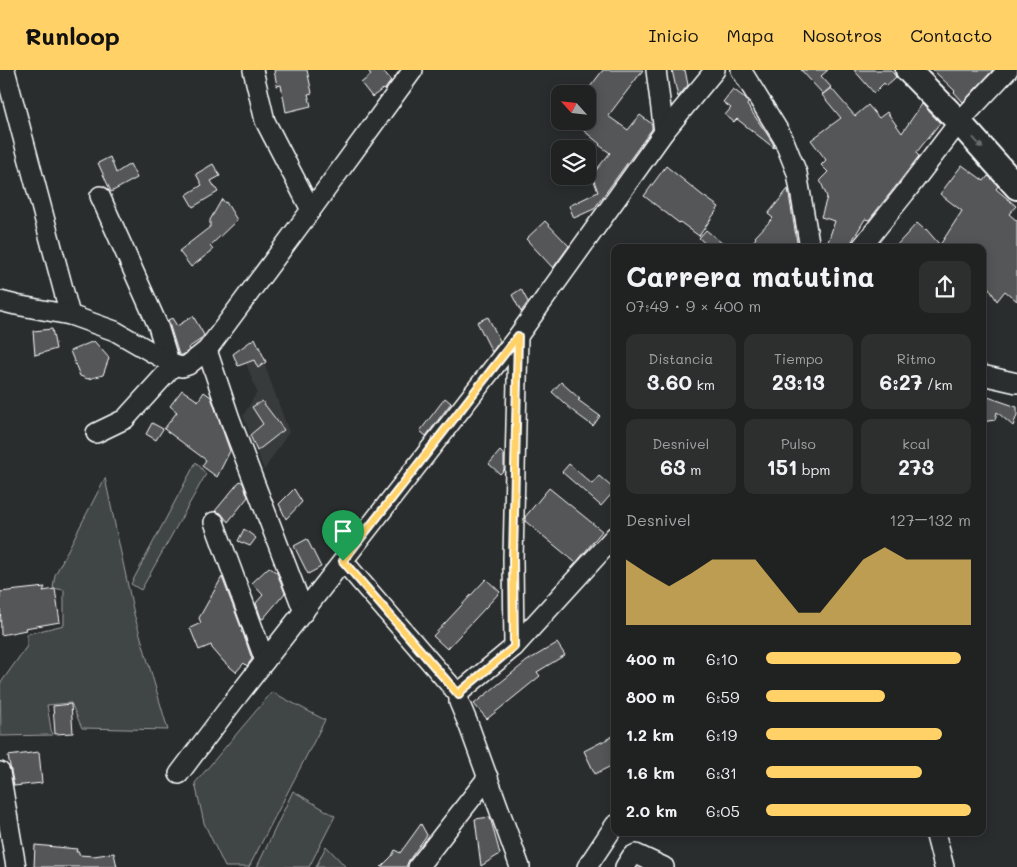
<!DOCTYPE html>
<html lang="es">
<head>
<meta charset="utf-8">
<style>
  :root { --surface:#202222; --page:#2d2f2f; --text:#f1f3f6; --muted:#a2a4a5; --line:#3d3f40; --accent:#ffd166 }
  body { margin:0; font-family:Mali,sans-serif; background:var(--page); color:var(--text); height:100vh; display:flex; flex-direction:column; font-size:19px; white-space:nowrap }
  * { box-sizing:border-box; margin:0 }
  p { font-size:16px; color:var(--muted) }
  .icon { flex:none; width:28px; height:28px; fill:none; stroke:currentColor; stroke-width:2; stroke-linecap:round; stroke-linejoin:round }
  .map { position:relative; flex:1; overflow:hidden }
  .sheet { position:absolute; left:611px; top:174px; width:375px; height:592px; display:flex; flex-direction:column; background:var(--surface); border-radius:10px; box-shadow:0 2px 12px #0003,0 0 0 1px var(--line) }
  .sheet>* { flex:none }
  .needle { width:32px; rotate:297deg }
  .buttons { position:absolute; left:551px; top:15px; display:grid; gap:10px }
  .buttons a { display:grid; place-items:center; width:45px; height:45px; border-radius:10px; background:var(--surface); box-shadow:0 2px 12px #0003,0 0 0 1px var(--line); font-size:25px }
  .pin { position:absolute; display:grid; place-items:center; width:42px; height:42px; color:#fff; margin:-51px -21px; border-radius:50% 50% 50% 0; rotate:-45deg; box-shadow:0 0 5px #0007 }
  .pin .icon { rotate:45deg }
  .round { display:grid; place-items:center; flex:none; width:52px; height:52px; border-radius:10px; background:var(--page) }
  .overview { display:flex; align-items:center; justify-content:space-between; height:85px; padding:0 15px }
  h1 { font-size:28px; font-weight:700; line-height:38px }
  .metrics { display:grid; grid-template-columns:repeat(3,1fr); gap:8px; height:85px; padding:5px 15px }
  .metrics div { display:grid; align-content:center; border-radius:10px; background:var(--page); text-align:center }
  .metrics b { font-size:21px; font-weight:700 }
  .metrics small { font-size:14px; font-weight:400 }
  .metrics p { font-size:14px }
  .chart { height:140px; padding:10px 15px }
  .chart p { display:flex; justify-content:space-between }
  .chart svg { width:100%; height:90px; margin-top:5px; fill:var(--accent); opacity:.7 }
  ul { padding:0 15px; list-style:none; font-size:16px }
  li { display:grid; grid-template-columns:80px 60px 1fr; align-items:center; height:38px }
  li i { height:12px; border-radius:6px; background:var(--accent) }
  header { display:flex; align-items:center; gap:30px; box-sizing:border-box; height:70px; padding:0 25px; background:var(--accent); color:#111 }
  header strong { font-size:24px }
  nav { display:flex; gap:28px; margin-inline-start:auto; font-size:18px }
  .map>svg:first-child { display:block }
</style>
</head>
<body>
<header>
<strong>Runloop</strong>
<nav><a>Inicio</a><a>Mapa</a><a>Nosotros</a><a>Contacto</a></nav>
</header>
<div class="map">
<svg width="1017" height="797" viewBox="0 0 1017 797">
  <rect width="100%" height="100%" fill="#2a2d2e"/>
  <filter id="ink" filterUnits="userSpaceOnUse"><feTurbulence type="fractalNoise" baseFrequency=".02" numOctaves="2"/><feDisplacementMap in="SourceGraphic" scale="10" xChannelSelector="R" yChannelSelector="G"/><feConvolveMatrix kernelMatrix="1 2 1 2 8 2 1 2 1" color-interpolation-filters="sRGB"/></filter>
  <g filter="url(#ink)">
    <path fill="#373a3b" d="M255,268L289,362L264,400L243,346L257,322L246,293L238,296L233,284Z"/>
    <g fill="#414445" stroke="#a0a2a2">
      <path d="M196,392L206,404L141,520L131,514Z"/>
      <path d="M105,408L134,544L168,660L82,658L71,633L47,635L52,665L1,666L0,614L27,576V564L64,555V520L53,518L55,505Z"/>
      <path d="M272,622L325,650L249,797H225L204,753L195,713Z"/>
      <path d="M293,721L335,746L309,797H257Z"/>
      <path d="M326,776L346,797H316Z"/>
    </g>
    <g fill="#555758" stroke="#fff">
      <path d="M274,0H307L312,23L308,24L311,36L286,42L281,15L277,16Z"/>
      <path d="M368,0H382L391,11L385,19L384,20L383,19L372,27L361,13L371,5Z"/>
      <path d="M603,0H643L608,46L628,60L640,45L652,54V59L594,139L574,148L569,136L598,122L592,105L610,83L599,75L600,74L572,51H588V26L593,19L590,17Z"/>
      <path d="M672,0H685L688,15L678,27Z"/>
      <path d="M801,0H828L821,6L831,17L823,24Z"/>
      <path d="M854,0H891L896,7L886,16L884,13L874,23Z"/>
      <path d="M933,0H993L963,32L954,22L955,21Z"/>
      <path d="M831,18L855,46L868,35L879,48L887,42L902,63L922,34L940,53L916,83L919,86L896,116L869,150L865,149L852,171L850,178H826L835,151L821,147L827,127L820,110L828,102L821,95L826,90L811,70L841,48L822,25Z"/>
      <path d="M733,19L745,28L748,33L747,35L765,61L773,73L774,78L737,49L734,52L725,45L731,38L723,32Z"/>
      <path d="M110,87L116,103L130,94L137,108L111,122L98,93Z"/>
      <path d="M213,94L220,106L211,111L218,122L193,137L186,125L202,115L196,104Z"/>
      <path d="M962,95L984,111L988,106L991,108L998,116L996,119L1016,136L1009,144L1017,151V231L1005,221L997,231L982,207V178H894L917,153L925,160L926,159L940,175L962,141L940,124Z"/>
      <path d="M666,96L702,125L719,137L699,166L680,152L679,153L644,126Z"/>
      <path d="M788,119L798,178H748L756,168L755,167L773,148L768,144Z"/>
      <path d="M222,129L225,133L226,132L237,150L210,176L213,180L191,197L179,181L210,157V150Z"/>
      <path d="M545,151L569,176L553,198L526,169Z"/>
      <path d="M706,160L728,178H710L699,168Z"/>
      <path d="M521,219L528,232L521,242L512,225Z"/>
      <path d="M193,246L204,265L200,270L188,278L189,280L183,285H179L168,250L172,248L177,256Z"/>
      <path d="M488,247L500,271L492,282L477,252Z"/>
      <path d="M52,259L56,279L35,285L33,261Z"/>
      <path d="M255,268L266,292L258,298L254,290L238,296L233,284Z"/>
      <path d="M94,271L109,288L103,305L88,309L80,306L70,281Z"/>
      <path d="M561,312L580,329L578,330L600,346L593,356L574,342L552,322Z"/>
      <path d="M182,320L198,331L204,322L211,327L230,381L217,407L202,396L206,390L164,359L177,342L170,336Z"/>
      <path d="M982,325L1017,337V345L1013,356L997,342L995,350L982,352Z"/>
      <path d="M445,328L451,333L426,366L420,361Z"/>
      <path d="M262,331L284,360L257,381L250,365L263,354L252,337Z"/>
      <path d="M152,353L163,359L156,370L146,364Z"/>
      <path d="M500,381L504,385V400L500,404L489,394Z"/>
      <path d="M569,394L592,414L599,406L615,420L601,436L562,402Z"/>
      <path d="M240,411L243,413L248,427L228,452L221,443L215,441Z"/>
      <path d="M549,418L602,461L576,493L525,451V447Z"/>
      <path d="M294,419L302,432L286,449L279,434Z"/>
      <path d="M244,459L256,468L250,476L238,471Z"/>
      <path d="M307,469L321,497L308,504L294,476Z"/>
      <path d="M269,497L277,503L285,523L263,549L261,548L256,533L263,525L252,513Z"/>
      <path d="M222,507L242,560L241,562L243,563L252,589L247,596L244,593L236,602L224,592L212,578L211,575L199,580L190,558L201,553L199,548Z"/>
      <path d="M486,509L500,522L447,579L433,566Z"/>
      <path d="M45,517L43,521L55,519L60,552L25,558L26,560L1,565L0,522Z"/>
      <path d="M557,573L565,585L537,602L540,606L487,649L474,634L527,591Z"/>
      <path d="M71,634L73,663L55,664L53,636Z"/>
      <path d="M615,665V694L595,704L584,681Z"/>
      <path d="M39,682L42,713L14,716L8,686Z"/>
      <path d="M490,747L500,784L481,796L475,749Z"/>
      <path d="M421,754L427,765L409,790L406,797H381L392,786L395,780L400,783Z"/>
      <path d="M35,775L77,779L76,782H79V785L94,786L114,783L117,797H34Z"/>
    </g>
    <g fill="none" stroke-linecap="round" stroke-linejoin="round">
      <g stroke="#fff" stroke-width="22">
        <g id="minor">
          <path d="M5,0L70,245"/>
          <path d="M253,0L265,51L311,140"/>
          <path d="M656,0L664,62"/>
          <path d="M741,0L783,68L797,103L810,178"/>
          <path d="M100,126L158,256L169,292"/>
          <path d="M861,178L905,123L959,52L1008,0"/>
          <path d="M0,231L16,235L70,245L115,261L174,295L182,297L188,295L207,280L311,140L413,0"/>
          <path d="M207,280L230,349L304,542"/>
          <path d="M982,305L1017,313"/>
          <path d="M96,363L125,349L174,295"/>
          <path d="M214,452L265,591"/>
          <path d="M343,491L459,625"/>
          <path d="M514,577L513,489L518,266"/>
          <path d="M0,702L16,797"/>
          <path d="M179,704L233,632L518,266L664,62L715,0"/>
          <path d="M935,762L944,797"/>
          <path d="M418,797L488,707"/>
          <path d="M520,797L469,656L459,632V625L461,621L514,577L615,466"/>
          <path d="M587,797L615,755"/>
          <path d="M625,797L632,786L636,784L664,797"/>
        </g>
      </g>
      <g stroke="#fff" stroke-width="28">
        <path id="major" d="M908,0L959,52L1017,117"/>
      </g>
      <use href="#minor" stroke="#2a2d2e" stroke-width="19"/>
      <use href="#major" stroke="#2a2d2e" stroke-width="24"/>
    </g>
    <defs><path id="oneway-solid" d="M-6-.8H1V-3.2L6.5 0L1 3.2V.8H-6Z" transform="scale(1.25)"/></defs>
    <use fill="#6a6c6d" href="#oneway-solid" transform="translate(978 73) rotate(48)"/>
  </g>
  <g fill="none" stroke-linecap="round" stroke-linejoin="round" filter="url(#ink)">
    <g stroke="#fff" stroke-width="10">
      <path id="route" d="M518,266L513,489L514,577L461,621L459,625L343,491Z"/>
    </g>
    <use href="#route" stroke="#ffd166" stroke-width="6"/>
  </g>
</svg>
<div class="buttons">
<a><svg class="needle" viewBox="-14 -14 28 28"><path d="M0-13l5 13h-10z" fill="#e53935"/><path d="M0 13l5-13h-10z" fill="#a2a4a5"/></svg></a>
<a><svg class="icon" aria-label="layers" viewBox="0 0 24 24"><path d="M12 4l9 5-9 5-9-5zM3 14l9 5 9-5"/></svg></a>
</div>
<div class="pin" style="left:343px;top:491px;background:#1e9e55"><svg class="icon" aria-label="arrive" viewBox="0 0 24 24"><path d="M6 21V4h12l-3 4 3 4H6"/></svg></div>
<section class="sheet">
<div class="overview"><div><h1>Carrera matutina</h1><p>07:49 · 9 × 400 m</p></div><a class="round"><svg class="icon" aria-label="share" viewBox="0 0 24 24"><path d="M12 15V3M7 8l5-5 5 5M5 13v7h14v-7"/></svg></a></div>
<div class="metrics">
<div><p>Distancia</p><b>3.60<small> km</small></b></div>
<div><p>Tiempo</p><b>23:13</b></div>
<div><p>Ritmo</p><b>6:27<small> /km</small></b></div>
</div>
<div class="metrics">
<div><p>Desnivel</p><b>63<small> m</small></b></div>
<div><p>Pulso</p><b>151<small> bpm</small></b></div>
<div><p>kcal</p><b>273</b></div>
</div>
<div class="chart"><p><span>Desnivel</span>127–132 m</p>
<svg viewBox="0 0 160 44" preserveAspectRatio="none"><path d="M0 44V12L10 19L20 25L30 19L40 12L50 12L60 12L70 25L80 38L90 38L100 25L110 12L120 6L130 12L140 12L150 12L160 12V44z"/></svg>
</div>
<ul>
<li><b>400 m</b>6:10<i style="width:95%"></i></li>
<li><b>800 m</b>6:59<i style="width:58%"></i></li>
<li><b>1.2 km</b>6:19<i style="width:86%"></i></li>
<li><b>1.6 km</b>6:31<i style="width:76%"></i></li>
<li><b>2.0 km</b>6:05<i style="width:100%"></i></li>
</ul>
</section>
</div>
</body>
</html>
